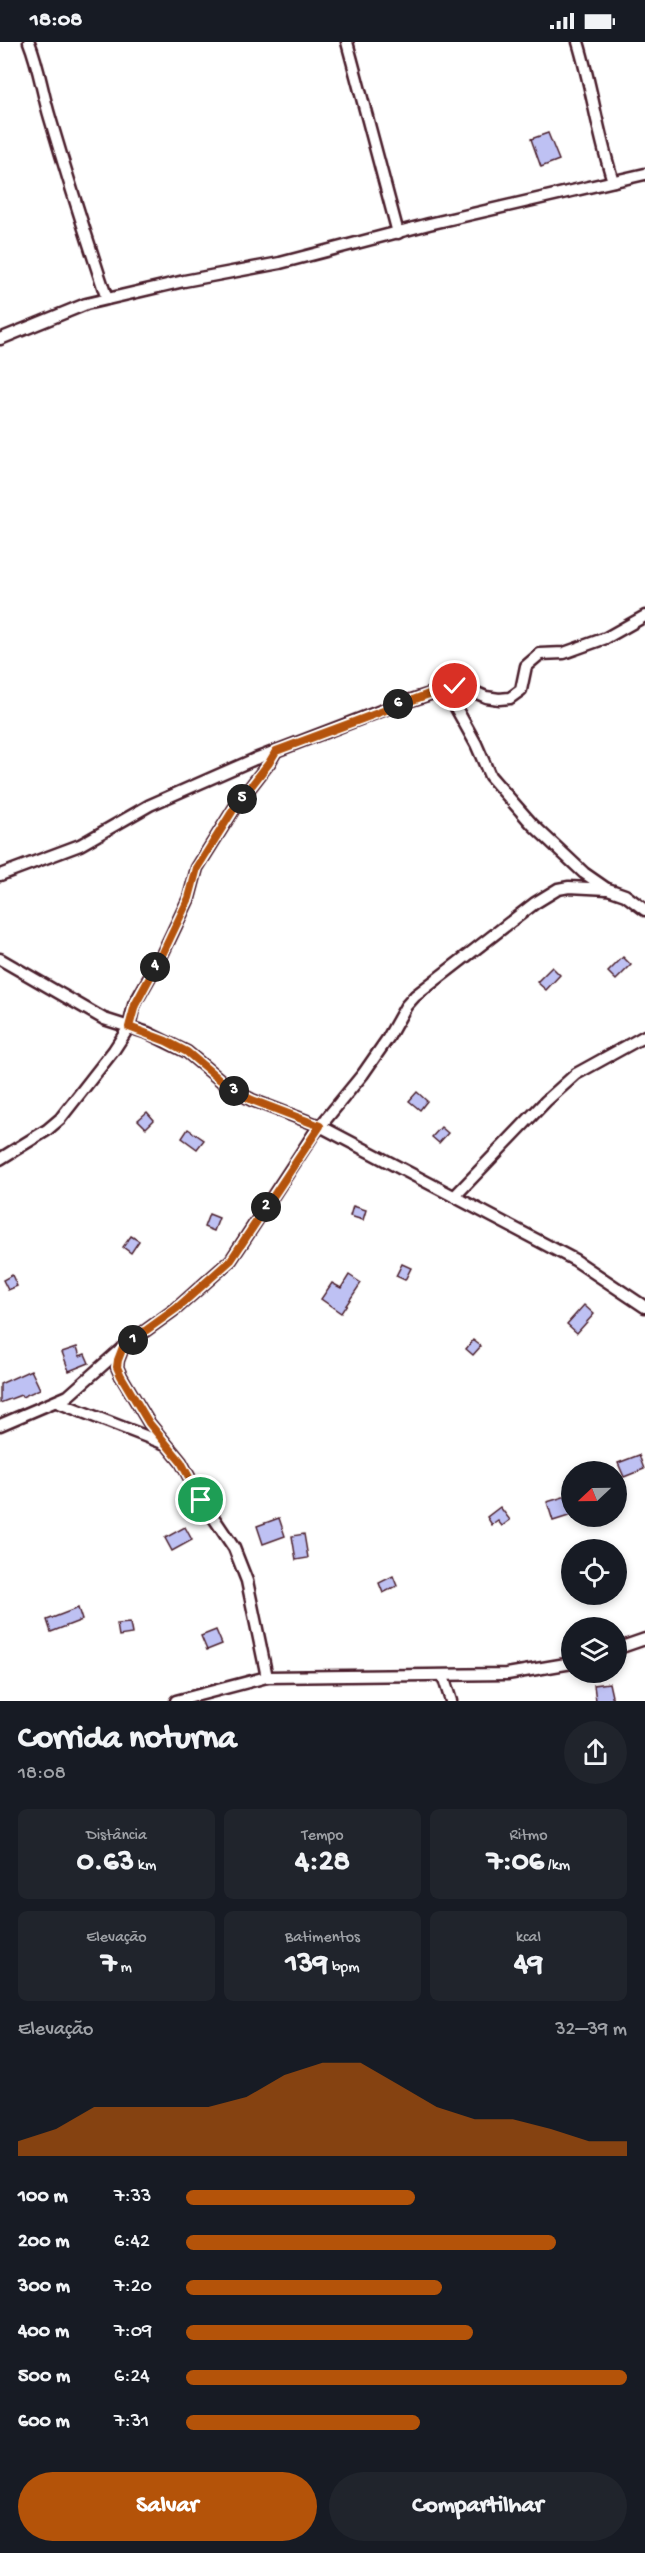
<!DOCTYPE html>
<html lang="pt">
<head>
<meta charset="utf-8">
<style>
  :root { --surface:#171b24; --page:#20242c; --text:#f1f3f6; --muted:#9ea1a6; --accent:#b45309 }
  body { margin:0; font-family:"Gochi Hand",sans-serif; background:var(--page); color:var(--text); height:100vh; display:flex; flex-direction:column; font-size:22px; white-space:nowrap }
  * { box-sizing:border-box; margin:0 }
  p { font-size:20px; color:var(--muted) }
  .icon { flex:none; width:33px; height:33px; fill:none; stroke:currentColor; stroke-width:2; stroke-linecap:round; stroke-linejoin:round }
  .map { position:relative; height:1659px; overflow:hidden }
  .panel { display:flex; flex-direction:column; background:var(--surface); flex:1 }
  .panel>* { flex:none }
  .needle { width:39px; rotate:248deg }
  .controls { position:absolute; left:561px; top:1419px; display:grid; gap:12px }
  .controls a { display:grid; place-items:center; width:66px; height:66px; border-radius:50%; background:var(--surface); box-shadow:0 3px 9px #0003; font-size:30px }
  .pin { position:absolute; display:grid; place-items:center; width:51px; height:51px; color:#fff; margin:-26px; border:3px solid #fff; border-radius:50%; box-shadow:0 2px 6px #0007 }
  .km { position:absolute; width:30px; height:30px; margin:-15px; border-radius:50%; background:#222; color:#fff; font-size:16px; line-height:30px; text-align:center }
  .round { display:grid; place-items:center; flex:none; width:63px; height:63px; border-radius:32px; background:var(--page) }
  .summary { display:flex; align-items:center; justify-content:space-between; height:102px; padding:0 18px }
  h1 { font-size:33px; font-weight:700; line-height:45px }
  .figures { display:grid; grid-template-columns:repeat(3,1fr); gap:9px; height:102px; padding:6px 18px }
  .figures div { display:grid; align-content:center; border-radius:9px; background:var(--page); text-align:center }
  .figures b { font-size:30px; font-weight:700 }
  .figures small { font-size:16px; font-weight:400 }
  .figures p { font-size:16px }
  .chart { height:168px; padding:12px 18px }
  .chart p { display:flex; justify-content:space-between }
  .chart svg { width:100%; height:108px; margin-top:6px; fill:var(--accent); opacity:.7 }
  .action { display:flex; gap:12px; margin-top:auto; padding:12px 18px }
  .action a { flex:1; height:69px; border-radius:36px; background:var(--accent); color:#fff; font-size:24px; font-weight:700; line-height:69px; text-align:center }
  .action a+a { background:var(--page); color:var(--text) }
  ul { padding:0 18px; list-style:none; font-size:20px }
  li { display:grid; grid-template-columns:96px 72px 1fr; align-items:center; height:45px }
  li i { height:15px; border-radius:8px; background:var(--accent) }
  .status { display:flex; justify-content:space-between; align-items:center; height:42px; padding:0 30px; background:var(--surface); direction:ltr }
  .status svg { height:16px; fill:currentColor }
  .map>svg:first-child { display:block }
</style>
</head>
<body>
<div class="status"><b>18:08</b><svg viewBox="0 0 49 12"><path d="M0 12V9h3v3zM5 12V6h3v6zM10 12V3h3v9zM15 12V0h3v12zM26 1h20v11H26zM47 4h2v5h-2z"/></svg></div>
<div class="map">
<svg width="645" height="1659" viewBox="0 0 645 1659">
  <rect width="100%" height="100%" fill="#fff"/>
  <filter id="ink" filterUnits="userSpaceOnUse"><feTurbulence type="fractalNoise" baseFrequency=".0167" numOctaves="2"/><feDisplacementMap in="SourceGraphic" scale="12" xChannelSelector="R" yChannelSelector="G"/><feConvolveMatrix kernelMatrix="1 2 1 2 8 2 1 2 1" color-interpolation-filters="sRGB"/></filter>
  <g filter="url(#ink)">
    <g fill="#bec1f3" stroke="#4a1f2b" stroke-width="1.5">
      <path d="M548,91L559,118L541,125L531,97Z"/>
      <path d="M623,915L631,923L616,938L608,930Z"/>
      <path d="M552,925L560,933L546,948L537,940Z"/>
      <path d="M417,1050L427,1059L420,1068L409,1059Z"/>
      <path d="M147,1070L154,1078L146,1086L138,1078Z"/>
      <path d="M441,1085L448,1091L439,1101L432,1095Z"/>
      <path d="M188,1087L204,1098L197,1107L182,1096Z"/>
      <path d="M353,1164L366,1168L363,1178L350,1174Z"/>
      <path d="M209,1172L219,1176L214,1189L204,1185Z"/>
      <path d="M131,1194L139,1199L131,1211L123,1205Z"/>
      <path d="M402,1222L411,1226L405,1238L396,1234Z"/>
      <path d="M12,1233L17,1244L8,1248L3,1238Z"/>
      <path d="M349,1233L361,1241L341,1271L321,1257L332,1241L341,1246Z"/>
      <path d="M584,1263L594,1272L577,1291L567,1282Z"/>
      <path d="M473,1298L481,1304L473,1313L466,1307Z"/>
      <path d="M77,1305L80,1314L85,1312L89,1321L69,1329L62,1310Z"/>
      <path d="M31,1328L40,1347L22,1355L21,1353L0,1361V1342Z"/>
      <path d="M639,1413L644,1427L624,1435L618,1421Z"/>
      <path d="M570,1453L572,1473L553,1479L547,1460Z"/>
      <path d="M500,1465L510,1478L502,1484L498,1479L492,1483L487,1475Z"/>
      <path d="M279,1476L285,1494L263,1502L257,1484Z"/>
      <path d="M185,1485L192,1498L172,1509L165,1496Z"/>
      <path d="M304,1492L308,1516L296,1518L292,1494Z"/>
      <path d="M393,1534L397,1544L383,1551L379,1541Z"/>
      <path d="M78,1566L82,1578L51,1590L47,1578Z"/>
      <path d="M130,1581L132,1592L119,1594L117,1582Z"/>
      <path d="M216,1588L222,1602L207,1608L201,1594Z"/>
      <path d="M609,1641L613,1659H596L594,1643Z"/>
    </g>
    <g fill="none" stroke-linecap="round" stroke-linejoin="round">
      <g stroke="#4a1f2b" stroke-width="15">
        <g id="street">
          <path d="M29,0C39,25 42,50 50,76C68,137 87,197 107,257"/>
          <path d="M347,0L398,191"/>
          <path d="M578,0C592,46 598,93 613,139"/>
          <path d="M0,297L86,262L184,239L280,221L429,182L645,132"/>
          <path d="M445,646L476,702L490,734L532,782L584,831L607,847"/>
          <path d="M0,833L80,803L150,763L255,717L399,662L455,644L463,645L486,655L499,657L510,656L521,648L526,624L540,612L564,611L606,596L645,574"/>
          <path d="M0,917L104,977L148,991L187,1010L231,1047L252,1058L320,1084L575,1218L645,1265"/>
          <path d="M0,1117L47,1088L60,1077L114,1008L129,985L134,963L161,915L189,856L197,826L235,765L269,721L276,709"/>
          <path d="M455,1154L546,1059L576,1032L645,994"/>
          <path d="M57,1360L163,1401"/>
          <path d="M0,1383L68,1354L122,1306"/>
          <path d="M616,1607L645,1597"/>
          <path d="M443,1634L451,1659"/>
          <path d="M267,1635L247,1539L234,1506L201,1457L181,1420L149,1381L121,1334L117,1325L118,1318L123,1305L177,1266L231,1218L313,1093L363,1032L388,996L406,964L415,954L535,861L558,847L569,845L608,847L625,853L645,868"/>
          <path d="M176,1659L267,1635L507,1632L572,1621"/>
        </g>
      </g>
      <use href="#street" stroke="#fff" stroke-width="10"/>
    </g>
  </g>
  <g fill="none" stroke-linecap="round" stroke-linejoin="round" filter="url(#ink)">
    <g stroke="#fff" stroke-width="12">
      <path id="route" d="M201,1458L181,1420L149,1381L121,1334L117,1325L118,1318L123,1305L177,1266L231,1218L320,1084L252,1058L231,1047L187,1010L166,999L129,985L135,963L161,915L189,856L197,826L235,765L269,721L276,709L445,646L455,644"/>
    </g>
    <use href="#route" stroke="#b45309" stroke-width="8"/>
  </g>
</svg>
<div class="controls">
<a><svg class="needle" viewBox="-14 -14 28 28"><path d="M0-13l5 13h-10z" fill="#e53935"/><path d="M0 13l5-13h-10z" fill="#9ea1a6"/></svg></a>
<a><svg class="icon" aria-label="locate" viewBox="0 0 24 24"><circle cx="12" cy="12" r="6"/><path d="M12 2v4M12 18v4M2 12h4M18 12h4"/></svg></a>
<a><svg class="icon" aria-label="layers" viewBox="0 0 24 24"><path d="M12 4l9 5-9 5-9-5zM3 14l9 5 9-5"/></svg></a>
</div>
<div class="pin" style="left:201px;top:1458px;background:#1e9e55"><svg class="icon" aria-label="arrive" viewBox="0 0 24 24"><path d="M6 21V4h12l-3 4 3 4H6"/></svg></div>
<div class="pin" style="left:455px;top:644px;background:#d93025"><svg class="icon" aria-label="check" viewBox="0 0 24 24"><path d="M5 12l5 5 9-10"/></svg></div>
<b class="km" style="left:133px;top:1298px">1</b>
<b class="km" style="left:266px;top:1165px">2</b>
<b class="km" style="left:234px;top:1049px">3</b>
<b class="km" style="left:155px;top:925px">4</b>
<b class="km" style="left:242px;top:757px">5</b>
<b class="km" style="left:398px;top:662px">6</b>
</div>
<section class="panel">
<div class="summary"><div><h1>Corrida noturna</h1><p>18:08</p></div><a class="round"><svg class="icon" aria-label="share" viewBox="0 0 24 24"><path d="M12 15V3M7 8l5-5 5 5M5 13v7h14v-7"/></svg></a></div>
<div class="figures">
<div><p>Distância</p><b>0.63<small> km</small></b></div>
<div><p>Tempo</p><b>4:28</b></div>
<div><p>Ritmo</p><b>7:06<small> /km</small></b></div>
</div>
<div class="figures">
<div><p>Elevação</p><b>7<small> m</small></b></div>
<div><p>Batimentos</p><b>139<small> bpm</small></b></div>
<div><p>kcal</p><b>49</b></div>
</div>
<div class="chart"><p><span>Elevação</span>32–39 m</p>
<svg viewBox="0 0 160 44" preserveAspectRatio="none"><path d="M0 44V38L10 33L20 24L30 24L40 24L50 24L60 20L70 11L80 6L90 6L100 15L110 24L120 29L130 29L140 33L150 38L160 38V44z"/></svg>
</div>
<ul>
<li><b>100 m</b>7:33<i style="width:52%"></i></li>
<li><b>200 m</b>6:42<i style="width:84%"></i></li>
<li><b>300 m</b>7:20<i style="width:58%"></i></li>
<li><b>400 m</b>7:09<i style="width:65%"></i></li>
<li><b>500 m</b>6:24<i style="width:100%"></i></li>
<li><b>600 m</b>7:31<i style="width:53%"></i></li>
</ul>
<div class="action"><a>Salvar</a><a>Compartilhar</a></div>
</section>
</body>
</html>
